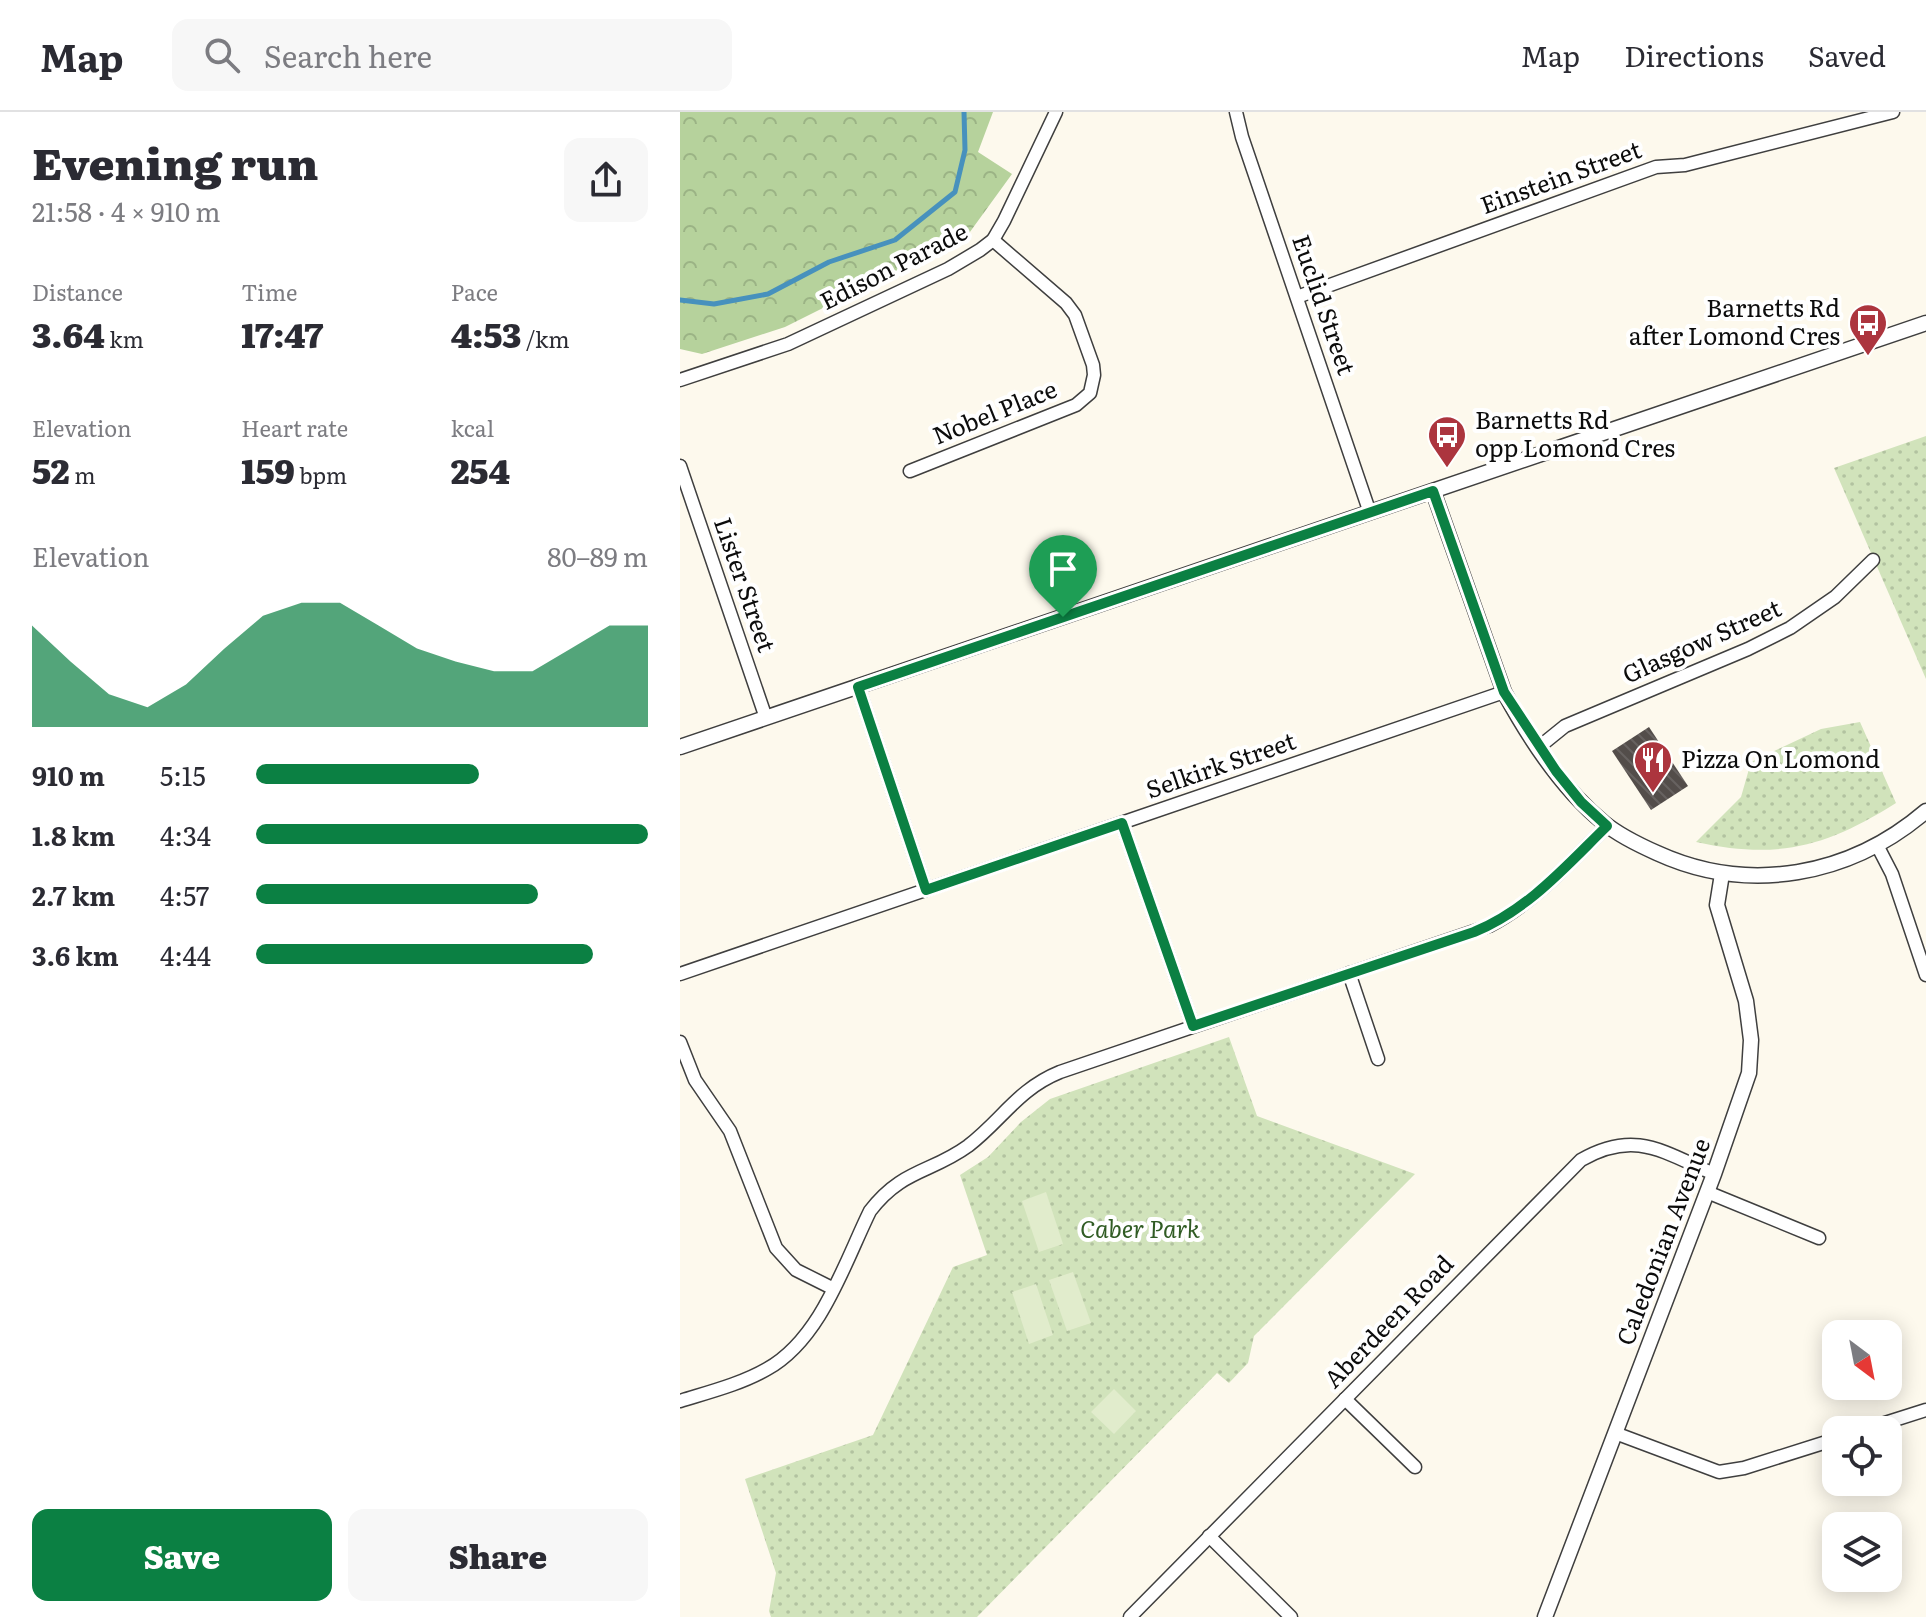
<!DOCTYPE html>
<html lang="en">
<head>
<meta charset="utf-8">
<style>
  :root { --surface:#fff; --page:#f7f7f7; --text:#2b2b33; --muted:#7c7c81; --line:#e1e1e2; --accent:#0b8043 }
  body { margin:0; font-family:Literata,serif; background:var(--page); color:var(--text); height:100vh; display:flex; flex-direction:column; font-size:30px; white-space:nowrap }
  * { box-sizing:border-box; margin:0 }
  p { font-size:26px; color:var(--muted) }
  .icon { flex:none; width:44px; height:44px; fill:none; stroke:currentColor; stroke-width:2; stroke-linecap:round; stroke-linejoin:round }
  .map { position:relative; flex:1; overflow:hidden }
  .sheet { display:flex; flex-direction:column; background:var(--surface); width:680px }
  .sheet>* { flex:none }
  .needle { width:52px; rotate:148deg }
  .buttons { position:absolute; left:1142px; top:1208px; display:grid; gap:16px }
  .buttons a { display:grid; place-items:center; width:80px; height:80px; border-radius:16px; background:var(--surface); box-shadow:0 4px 20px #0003; font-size:40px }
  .pin { position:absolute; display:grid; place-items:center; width:68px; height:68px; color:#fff; margin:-82px -34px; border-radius:50% 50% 50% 0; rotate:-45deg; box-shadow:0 0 8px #0007 }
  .pin .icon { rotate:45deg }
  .round { display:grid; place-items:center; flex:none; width:84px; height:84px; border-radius:16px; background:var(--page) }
  .summary { display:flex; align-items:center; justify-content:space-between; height:136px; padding:0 32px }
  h1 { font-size:44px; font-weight:800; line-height:60px }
  .metrics { display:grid; grid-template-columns:repeat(3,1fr); gap:12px; height:136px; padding:8px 32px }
  .metrics div { display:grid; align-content:center }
  .metrics b { font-size:34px; font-weight:800 }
  .metrics small { font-size:22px; font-weight:400 }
  .metrics p { font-size:22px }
  .chart { height:224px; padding:16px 32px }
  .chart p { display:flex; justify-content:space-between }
  .chart svg { width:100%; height:144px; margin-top:8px; fill:var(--accent); opacity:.7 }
  .cta { display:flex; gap:16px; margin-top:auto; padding:16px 32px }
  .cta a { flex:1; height:92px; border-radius:16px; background:var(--accent); color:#fff; font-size:32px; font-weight:800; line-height:92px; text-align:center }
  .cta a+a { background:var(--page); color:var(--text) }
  ul { padding:0 32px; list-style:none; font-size:26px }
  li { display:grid; grid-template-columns:128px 96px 1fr; align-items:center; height:60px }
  li i { height:20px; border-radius:10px; background:var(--accent) }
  header { display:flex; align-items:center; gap:48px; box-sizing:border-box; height:112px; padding:0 40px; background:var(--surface); border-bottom:2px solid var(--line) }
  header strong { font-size:38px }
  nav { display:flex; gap:44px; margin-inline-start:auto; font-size:28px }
  .search { width:560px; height:72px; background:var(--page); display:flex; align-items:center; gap:20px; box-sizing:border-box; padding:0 28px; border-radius:16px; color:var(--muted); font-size:30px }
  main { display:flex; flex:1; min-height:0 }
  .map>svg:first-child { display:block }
</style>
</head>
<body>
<header>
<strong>Map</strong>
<div class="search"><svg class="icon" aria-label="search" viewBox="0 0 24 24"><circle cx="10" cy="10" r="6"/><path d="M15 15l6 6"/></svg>Search here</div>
<nav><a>Map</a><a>Directions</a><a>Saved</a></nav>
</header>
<main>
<section class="sheet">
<div class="summary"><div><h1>Evening run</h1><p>21:58 · 4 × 910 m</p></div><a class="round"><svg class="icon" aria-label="share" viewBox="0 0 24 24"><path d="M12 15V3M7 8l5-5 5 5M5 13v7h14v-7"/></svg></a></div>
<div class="metrics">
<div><p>Distance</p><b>3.64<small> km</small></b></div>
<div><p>Time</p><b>17:47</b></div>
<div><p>Pace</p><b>4:53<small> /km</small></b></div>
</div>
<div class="metrics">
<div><p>Elevation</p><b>52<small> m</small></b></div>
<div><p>Heart rate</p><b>159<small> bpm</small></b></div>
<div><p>kcal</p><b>254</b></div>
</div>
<div class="chart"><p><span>Elevation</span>80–89 m</p>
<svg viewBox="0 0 160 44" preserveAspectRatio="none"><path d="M0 44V13L10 24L20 34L30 38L40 31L50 20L60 10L70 6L80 6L90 13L100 20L110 24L120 27L130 27L140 20L150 13L160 13V44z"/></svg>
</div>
<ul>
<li><b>910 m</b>5:15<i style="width:57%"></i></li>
<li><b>1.8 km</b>4:34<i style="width:100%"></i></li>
<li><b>2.7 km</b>4:57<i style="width:72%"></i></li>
<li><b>3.6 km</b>4:44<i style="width:86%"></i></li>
</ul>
<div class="cta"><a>Save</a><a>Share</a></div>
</section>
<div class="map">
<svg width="1246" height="1505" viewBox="0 0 1246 1505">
  <defs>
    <pattern id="forest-crowns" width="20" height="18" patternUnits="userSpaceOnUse" patternTransform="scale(2)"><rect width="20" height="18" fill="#b6d29c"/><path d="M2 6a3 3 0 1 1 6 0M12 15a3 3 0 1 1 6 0" fill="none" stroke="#9bb385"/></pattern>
    <pattern id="park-dots" width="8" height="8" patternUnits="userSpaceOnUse" patternTransform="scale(2)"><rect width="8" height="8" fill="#d1e3bb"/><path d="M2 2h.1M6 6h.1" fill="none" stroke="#b2c2a0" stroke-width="1.8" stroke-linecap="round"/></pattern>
    <pattern id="building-back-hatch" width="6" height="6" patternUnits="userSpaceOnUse" patternTransform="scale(2)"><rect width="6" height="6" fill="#534d4a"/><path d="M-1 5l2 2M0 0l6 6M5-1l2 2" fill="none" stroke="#676260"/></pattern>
  </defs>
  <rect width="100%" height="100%" fill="#fdf9ed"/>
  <path fill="url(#forest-crowns)" d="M0,0H313L298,40L332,62L287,124L105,215L22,242L0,237Z"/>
  <g fill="url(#park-dots)">
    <path d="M1246,324V567L1154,356Z"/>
    <path d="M1180,610L1216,691C1146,735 1098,748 1016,730L1061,685L1071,650L1141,617Z"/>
    <path d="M549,925L577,1004L735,1062L574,1224L568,1251L549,1271L537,1261L297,1505H91L89,1499L96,1461L65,1367L193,1323L273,1155L307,1143L280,1063L308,1045L341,1010L370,987Z"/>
  </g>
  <g fill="#e1eccc">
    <path d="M366,1080L383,1132L359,1140L342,1089Z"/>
    <path d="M393,1160L411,1211L387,1219L369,1168Z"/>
    <path d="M356,1172L373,1223L349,1232L332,1180Z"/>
    <path d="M434,1277L456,1299L434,1322L411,1300Z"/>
  </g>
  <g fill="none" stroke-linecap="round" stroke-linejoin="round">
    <path stroke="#4791bd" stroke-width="5" d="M0,188L34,192L88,182L149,150L215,128L275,80L285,38L284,0"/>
  </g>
  <path fill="url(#building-back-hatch)" d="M969,615L1008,674L971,698L932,639Z"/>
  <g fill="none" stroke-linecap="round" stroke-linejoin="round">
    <g stroke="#3f3f3f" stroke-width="15">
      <g id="minor">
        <path d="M556,0L562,25L690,401"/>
        <path d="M617,185L976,55L1005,53L1213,0"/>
        <path d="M0,268L108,232L268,157L300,138L313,128L324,109L376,0"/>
        <path d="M0,354L86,606"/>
        <path d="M230,359L396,293L410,281L414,263L413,253L395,203L386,191L313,128"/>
        <path d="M178,575L246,778"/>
        <path d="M859,635L885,614L1068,537L1110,516L1155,485L1193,448"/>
        <path d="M442,711L513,914"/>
        <path d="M1197,733L1212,762L1246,863"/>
        <path d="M669,861L698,947"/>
        <path d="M0,862L824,580"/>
        <path d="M0,930L15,968L50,1019L96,1136L116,1158L152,1176"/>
        <path d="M1027,1080L1139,1126"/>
        <path d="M665,1287L735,1355"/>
        <path d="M0,1289C29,1280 61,1272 87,1257C141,1227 164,1152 190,1099C222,1057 251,1061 288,1034C322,1008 338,977 380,960L809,814C855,790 890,750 927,714"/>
        <path d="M1183,1318L1246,1298"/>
        <path d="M935,1321L1039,1360L1064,1356L1156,1327"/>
        <path d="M529,1424L611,1505"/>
        <path d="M450,1505L901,1048C955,1017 983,1040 1034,1062"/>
      </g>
    </g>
    <g stroke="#3f3f3f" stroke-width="17">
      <g id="tertiary">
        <path d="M753,379L824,580C849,626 883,678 924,711C940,724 959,733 977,741C1069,783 1170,764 1246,699"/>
        <path d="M0,635L1246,211"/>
        <path d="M865,1505L1034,1062L1069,961L1071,928L1066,889L1037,793L1042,762"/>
      </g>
    </g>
    <use href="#minor" stroke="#fff" stroke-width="12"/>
    <use href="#tertiary" stroke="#fff" stroke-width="14"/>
  </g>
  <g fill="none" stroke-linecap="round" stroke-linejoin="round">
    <g stroke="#fff" stroke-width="16">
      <path id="route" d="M753,379L824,580L876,659L901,690L927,714C886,754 848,798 794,820L513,914L442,711L246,778L178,575Z"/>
    </g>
    <use href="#route" stroke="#0b8043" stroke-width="10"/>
  </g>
  <defs>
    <g id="bus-pin" transform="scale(2)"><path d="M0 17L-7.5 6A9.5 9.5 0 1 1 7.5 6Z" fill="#ac353e" stroke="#fff"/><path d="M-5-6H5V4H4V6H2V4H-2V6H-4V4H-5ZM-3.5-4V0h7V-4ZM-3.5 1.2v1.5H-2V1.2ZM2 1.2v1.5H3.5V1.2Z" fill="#fff"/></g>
    <g id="restaurant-pin" transform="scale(2)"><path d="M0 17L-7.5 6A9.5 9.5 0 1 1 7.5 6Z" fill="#ac353e" stroke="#fff"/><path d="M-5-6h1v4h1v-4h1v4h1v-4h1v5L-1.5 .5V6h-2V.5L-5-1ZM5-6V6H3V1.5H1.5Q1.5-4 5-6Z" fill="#fff"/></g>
  </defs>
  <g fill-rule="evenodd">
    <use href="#bus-pin" x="1188" y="211"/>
    <use href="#bus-pin" x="767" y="323"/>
    <use href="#restaurant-pin" x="973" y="648"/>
  </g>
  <g text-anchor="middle" stroke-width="8" stroke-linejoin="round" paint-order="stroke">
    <g font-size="24" fill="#0c0c0c" stroke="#fff">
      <text transform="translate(881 66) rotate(-20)" y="8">Einstein Street</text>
      <text transform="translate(214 155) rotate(-27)" y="8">Edison Parade</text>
      <text transform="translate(643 193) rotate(71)" y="8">Euclid Street</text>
      <text transform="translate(315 301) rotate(-22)" y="8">Nobel Place</text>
      <text transform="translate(64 473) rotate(71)" y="8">Lister Street</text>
      <text transform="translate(1022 530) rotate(-24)" y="8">Glasgow Street</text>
      <text transform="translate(541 654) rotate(-19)" y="8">Selkirk Street</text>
      <text transform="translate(984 1130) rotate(-69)" y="8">Caledonian Avenue</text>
      <text transform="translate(709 1210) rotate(-46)" y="8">Aberdeen Road</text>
    </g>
    <g font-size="24" fill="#0c0c0c" stroke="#fff" text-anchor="start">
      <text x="1160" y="205" text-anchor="end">Barnetts Rd<tspan x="1160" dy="28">after Lomond Cres</tspan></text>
      <text x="795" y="317">Barnetts Rd<tspan x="795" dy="28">opp Lomond Cres</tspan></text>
      <text x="1001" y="656">Pizza On Lomond</text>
    </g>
    <g font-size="24" font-style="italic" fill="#315c24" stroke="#fff">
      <text x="460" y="1126">Caber Park</text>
    </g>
  </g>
</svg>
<div class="buttons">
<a><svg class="needle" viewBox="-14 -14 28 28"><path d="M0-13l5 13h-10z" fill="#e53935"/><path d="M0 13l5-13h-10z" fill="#7c7c81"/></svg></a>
<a><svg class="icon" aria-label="locate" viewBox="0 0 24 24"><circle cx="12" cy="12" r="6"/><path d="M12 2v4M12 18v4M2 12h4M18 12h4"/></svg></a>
<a><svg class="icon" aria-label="layers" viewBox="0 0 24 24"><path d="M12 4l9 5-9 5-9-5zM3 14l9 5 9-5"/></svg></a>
</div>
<div class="pin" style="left:383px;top:505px;background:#1e9e55"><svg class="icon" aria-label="arrive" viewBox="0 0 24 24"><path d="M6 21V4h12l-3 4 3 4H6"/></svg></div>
</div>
</main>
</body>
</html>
